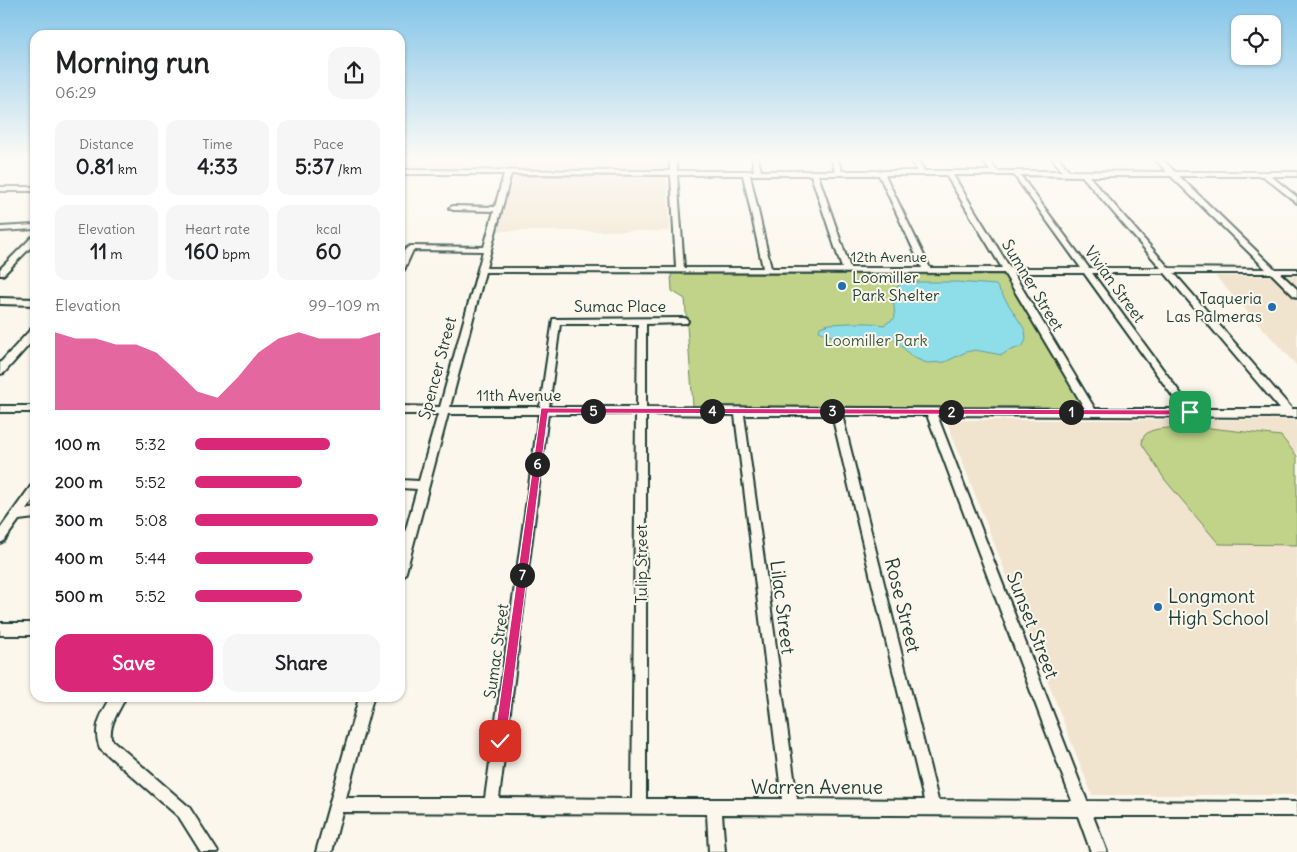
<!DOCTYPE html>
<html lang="en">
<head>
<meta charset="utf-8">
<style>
  :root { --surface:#fff; --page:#f6f6f6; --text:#202124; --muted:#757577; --accent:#db2777 }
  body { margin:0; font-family:Delius,sans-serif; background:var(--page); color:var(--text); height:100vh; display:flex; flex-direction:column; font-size:19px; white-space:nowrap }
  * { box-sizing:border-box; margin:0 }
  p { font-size:16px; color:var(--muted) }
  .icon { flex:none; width:28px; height:28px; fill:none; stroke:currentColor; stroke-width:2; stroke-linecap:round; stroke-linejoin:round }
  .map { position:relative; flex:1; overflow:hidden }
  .drawer { position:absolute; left:30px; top:30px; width:375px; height:672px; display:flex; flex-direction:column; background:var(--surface); border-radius:15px; box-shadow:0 1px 4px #0004 }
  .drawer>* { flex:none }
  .buttons { position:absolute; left:1231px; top:15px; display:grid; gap:10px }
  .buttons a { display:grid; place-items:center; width:50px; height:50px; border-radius:10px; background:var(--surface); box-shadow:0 1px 4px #0004; font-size:25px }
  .pin { position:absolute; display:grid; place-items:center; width:42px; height:42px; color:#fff; margin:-21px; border-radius:10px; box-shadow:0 2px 8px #0006 }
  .km { position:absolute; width:25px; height:25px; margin:-12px; border-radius:50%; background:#222; color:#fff; font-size:14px; line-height:25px; text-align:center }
  .round { display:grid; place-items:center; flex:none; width:52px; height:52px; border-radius:15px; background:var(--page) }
  .summary { display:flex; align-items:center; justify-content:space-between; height:85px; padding:0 25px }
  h1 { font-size:28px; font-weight:700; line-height:38px }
  .metrics { display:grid; grid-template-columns:repeat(3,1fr); gap:8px; height:85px; padding:5px 25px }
  .metrics div { display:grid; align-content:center; border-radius:12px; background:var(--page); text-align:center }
  .metrics b { font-size:21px; font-weight:700 }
  .metrics small { font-size:14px; font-weight:400 }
  .metrics p { font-size:14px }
  .chart { height:140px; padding:10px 25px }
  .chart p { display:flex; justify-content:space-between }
  .chart svg { width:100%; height:90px; margin-top:5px; fill:var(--accent); opacity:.7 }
  .action { display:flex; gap:10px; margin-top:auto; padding:10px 25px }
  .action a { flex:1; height:58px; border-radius:15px; background:var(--accent); color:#fff; font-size:20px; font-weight:700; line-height:58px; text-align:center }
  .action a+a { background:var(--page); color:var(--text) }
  ul { padding:0 25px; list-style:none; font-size:16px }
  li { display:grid; grid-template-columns:80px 60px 1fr; align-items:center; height:38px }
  li i { height:12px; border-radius:6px; background:var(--accent) }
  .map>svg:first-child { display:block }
</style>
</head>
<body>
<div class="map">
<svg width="1297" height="852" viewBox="0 0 1297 852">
  <rect width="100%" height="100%" fill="#fbf7ec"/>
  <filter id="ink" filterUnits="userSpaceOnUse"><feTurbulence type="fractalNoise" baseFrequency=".02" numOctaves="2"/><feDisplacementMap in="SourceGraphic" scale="10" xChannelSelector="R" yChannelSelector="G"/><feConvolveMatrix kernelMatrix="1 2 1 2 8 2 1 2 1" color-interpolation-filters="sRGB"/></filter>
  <g filter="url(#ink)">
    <g fill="#f1e4cf">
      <path d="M400,158H667V168L400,169Z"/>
      <path d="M518,176H667L670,231H498L513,178Z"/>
      <path d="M1215,276H1297V366Z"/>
      <path d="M946,420H1297V795H1092Z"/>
    </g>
    <g fill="#c0d388" stroke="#70885e">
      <path d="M671,274L1002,275L1005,277L1081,404L1077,407L693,406L685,299L672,291Z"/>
      <path d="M1210,428L1281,436L1297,456V545L1219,544L1165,480L1142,444C1141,418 1196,433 1210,428Z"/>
    </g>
    <path fill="#8edeea" stroke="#629ea1" d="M921,282H957L996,285L1025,330L1026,339L1023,346L1008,351L1002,355L975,350L966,352L945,362L927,363L912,357L897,341L889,337L852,340L831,336L819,331L820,327L829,324L849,323H870L884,325L895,318L893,296L900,283Z"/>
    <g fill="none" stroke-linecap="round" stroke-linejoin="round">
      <g stroke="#1f3d34" stroke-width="4">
        <g id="minor">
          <path d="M670,158H676L677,171H754L752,158H758L761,171H835L831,158H837L842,171H917L910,158H917L924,171H990L981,158H988L997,171H1062L1052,158H1059L1069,171L1167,172L1154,158H1161L1175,172H1297V176H1271L1297,197V203L1263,176H1179L1275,269H1297V273H1280L1297,289V297L1294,296L1271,273H1174L1292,409H1297V417L937,415L1087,801L1297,802V816H1093L1107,852H1091L1078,816L722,814L725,852H709L707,814L342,812L332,852H316L359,698H373L346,798H485L539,414H448L406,572L404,576L400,577V551L417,489L400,488V480L419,481L438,414H400V406L440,407L483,251L413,250L404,270L400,272C400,263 401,250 410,246L484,247L494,211L453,210L449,208L453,206L495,207L504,174H400V170L670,171ZM511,174L671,175L676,268H486ZM677,175H743L763,268H684ZM750,175H811L842,268H771ZM818,175H879L922,268H850ZM885,175H946L1002,268H930ZM953,175H1014L1081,268H1010ZM1020,175L1082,176L1161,268H1089ZM1089,176H1171L1266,269L1169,268ZM485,272L1004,273L1085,409L646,407V324L687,323L688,321L687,319L684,318L553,319L540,407H450ZM1013,273H1084L1182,409H1095ZM1092,273H1165L1280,409H1192ZM560,324H638L637,407H549ZM548,414H636L632,799L499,798ZM646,414L735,415L782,799H646ZM744,415H832L924,800L797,799ZM842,415H927L1072,801L938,800Z"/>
          <rect x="0" y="187" width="35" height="4"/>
          <path d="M35,225V229L0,231V227Z"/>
          <path d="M32,237H35V243L3,275H0V269Z"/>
          <path d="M0,298L35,299V305L0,304Z"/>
          <rect x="0" y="406" width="35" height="6"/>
          <path d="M35,485V497L26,510L35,508V518L19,520L4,541L0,543V529L31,486Z"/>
          <rect x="0" y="623" width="35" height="12"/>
          <path d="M111,698H125C119,712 109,723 111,739L189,807L218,852H201L179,817L100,748C92,729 101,714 111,698Z"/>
        </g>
      </g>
      <g stroke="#1f3d34" stroke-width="4">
        <path id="major" d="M35,327V338L4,373L0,374V363L31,329Z"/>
      </g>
      <use href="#minor" fill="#fbf7ec" fill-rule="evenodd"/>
      <use href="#major" fill="#fbf7ec" fill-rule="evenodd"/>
    </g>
  </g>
  <linearGradient id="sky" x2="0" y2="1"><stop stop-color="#84c5e9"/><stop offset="0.57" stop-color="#fdfbf6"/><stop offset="1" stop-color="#fdfbf6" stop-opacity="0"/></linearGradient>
  <rect width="1297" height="278" fill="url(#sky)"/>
  <path fill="#db2777" stroke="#fff" d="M541,408L1190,410L1194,412L1190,415L548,413L506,741L504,745L500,747L496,745L494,741Z"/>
  <g fill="#1f6fb2" stroke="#fbf7ec" stroke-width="2">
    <circle cx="842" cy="286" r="5"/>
    <circle cx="1272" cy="307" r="5"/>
    <circle cx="1158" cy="607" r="5"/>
  </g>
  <g text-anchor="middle" stroke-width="4" stroke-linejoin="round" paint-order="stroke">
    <g font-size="14" fill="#1f3d34" stroke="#fbf7ec">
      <text x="889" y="262">12th Avenue</text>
    </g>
    <g font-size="16" fill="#1f3d34" stroke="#fbf7ec" text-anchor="start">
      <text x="852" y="283">Loomiller<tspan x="852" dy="18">Park Shelter</tspan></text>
      <text x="1262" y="304" text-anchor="end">Taqueria<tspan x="1262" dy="18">Las Palmeras</tspan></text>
    </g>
    <g font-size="16" fill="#1f3d34" stroke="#fbf7ec">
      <text transform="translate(1115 284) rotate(54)" y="6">Vivian Street</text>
      <text transform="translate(1033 285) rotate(59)" y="6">Sumner Street</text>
      <text x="620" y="312">Sumac Place</text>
      <text transform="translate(437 368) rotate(-75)" y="6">Spencer Street</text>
      <text x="519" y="401">11th Avenue</text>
      <text transform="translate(641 564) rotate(-90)" y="6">Tulip Street</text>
      <text transform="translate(496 651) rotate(-82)" y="6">Sumac Street</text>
    </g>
    <g font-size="16" fill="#3f5b45" stroke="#fbf7ec">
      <text x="876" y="346">Loomiller Park</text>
    </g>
    <g font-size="19" fill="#1f3d34" stroke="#fbf7ec" text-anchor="start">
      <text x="1168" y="603">Longmont<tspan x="1168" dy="22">High School</tspan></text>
    </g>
    <g font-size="19" fill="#1f3d34" stroke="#fbf7ec">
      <text transform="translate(903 605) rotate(76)" y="7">Rose Street</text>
      <text transform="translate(783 607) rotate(83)" y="7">Lilac Street</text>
      <text transform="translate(1033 625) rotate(69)" y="7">Sunset Street</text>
      <text x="817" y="794">Warren Avenue</text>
    </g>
  </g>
</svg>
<div class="buttons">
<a><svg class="icon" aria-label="locate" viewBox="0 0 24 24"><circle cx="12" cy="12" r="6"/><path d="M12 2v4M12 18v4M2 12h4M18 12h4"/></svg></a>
</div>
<div class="pin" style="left:1190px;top:412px;background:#1e9e55"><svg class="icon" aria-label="arrive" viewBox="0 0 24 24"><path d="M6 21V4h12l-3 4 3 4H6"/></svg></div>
<div class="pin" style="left:500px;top:741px;background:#d93025"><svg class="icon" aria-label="check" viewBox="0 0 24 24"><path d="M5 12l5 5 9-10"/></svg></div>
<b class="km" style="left:1071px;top:412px">1</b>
<b class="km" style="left:951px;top:412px">2</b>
<b class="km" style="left:832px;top:411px">3</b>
<b class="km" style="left:712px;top:411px">4</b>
<b class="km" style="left:593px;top:411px">5</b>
<b class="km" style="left:537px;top:464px">6</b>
<b class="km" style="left:522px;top:575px">7</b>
<section class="drawer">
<div class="summary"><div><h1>Morning run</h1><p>06:29</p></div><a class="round"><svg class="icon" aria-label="share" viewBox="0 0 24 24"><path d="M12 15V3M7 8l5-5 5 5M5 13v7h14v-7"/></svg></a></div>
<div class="metrics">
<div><p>Distance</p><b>0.81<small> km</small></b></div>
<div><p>Time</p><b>4:33</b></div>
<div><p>Pace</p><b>5:37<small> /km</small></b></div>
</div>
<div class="metrics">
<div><p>Elevation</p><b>11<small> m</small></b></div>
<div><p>Heart rate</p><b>160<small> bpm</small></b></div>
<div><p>kcal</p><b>60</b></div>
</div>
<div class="chart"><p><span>Elevation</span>99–109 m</p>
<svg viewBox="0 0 160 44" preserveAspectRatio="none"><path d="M0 44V6L10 9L20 9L30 12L40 12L50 16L60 25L70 35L80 38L90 28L100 16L110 9L120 6L130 9L140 9L150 9L160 6V44z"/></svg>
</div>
<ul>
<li><b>100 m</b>5:32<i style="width:73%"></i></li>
<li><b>200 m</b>5:52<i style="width:58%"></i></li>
<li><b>300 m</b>5:08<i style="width:99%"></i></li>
<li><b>400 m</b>5:44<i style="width:64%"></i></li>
<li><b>500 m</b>5:52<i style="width:58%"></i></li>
</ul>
<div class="action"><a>Save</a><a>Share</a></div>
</section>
</div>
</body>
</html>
